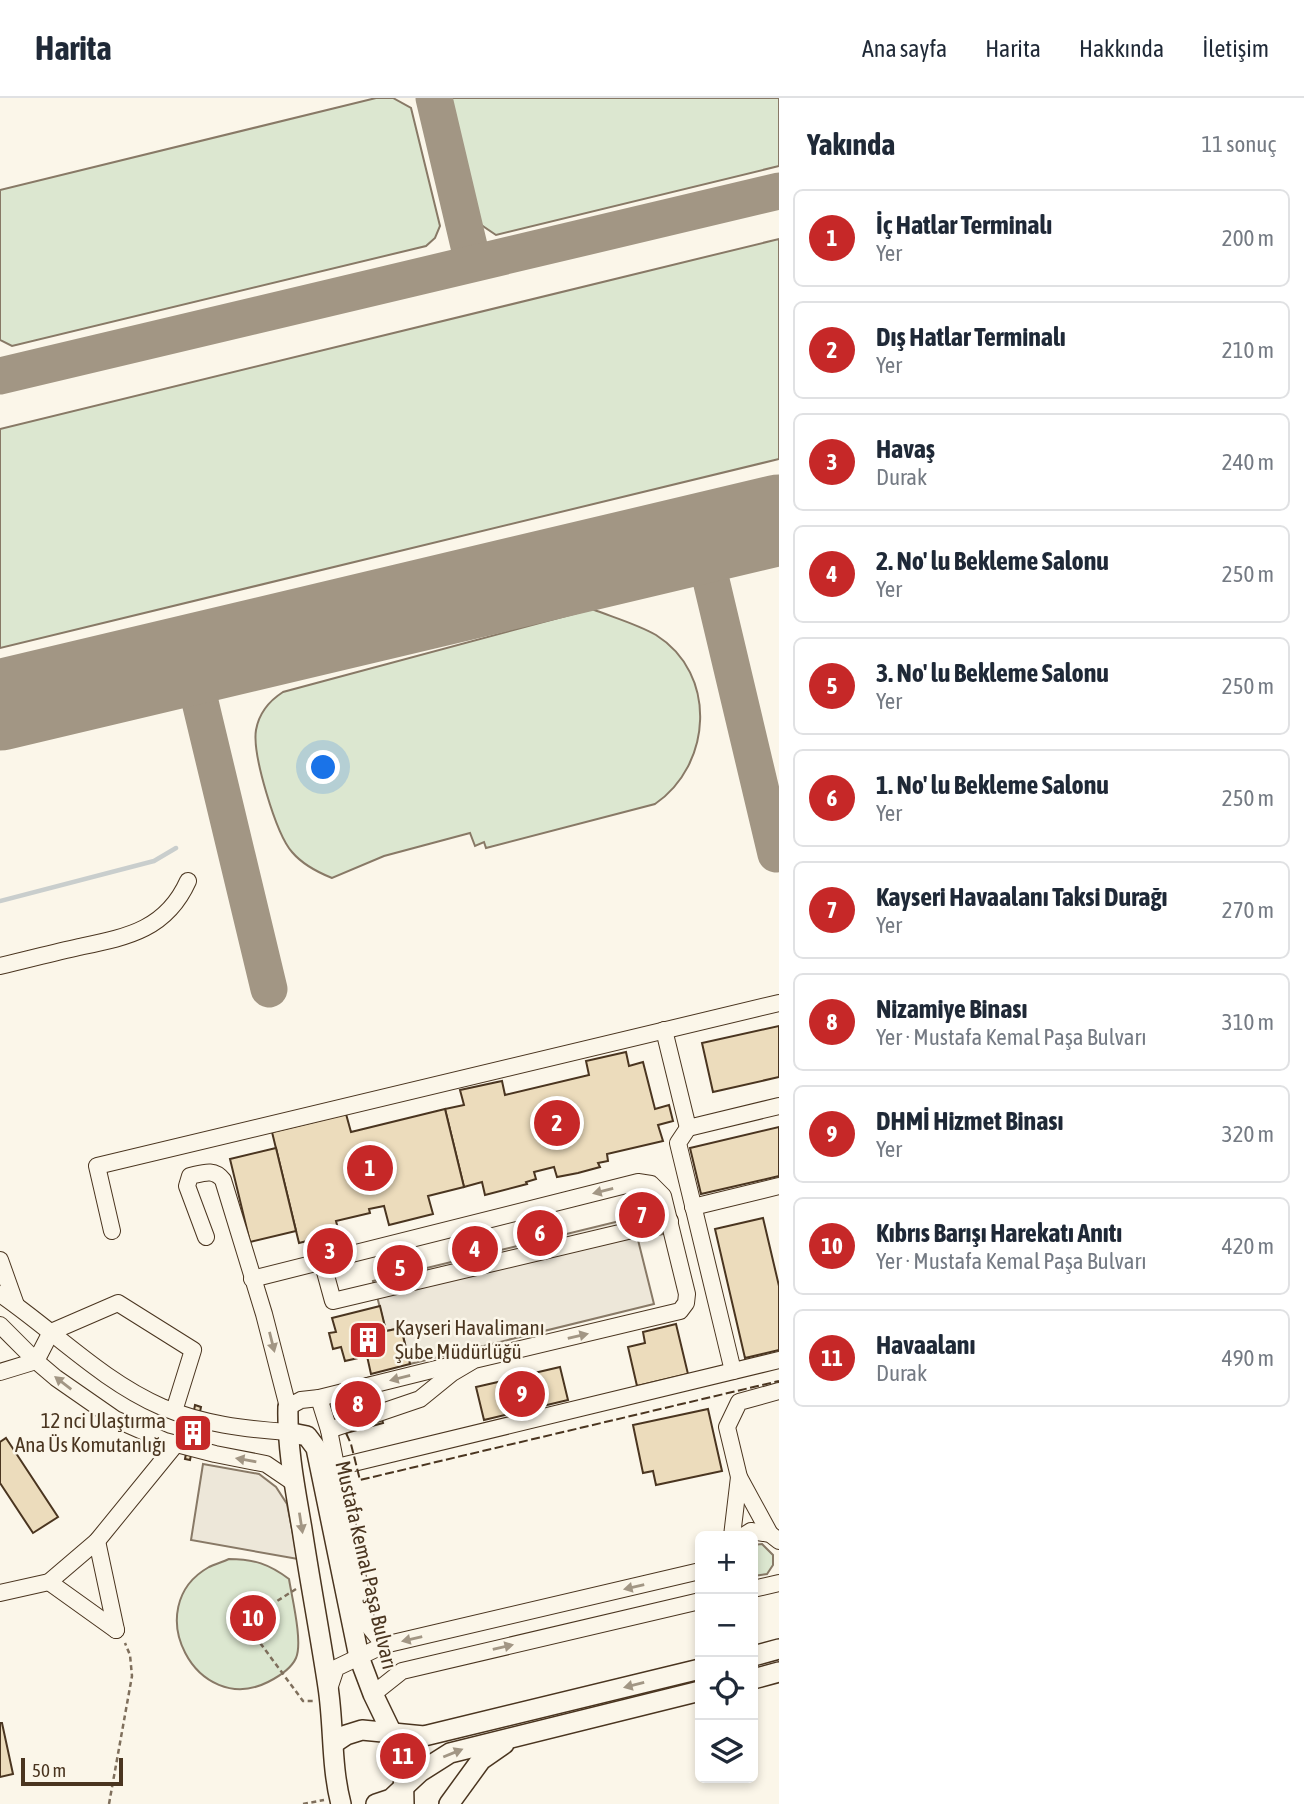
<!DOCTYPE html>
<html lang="tr">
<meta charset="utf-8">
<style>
:root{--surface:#fff;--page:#f2f2f3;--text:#1f2937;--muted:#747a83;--line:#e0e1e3;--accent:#c62828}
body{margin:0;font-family:"Asap Condensed",sans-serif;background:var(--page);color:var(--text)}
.controls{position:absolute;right:21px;bottom:21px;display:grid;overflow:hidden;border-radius:10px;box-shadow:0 4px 10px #0003}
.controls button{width:63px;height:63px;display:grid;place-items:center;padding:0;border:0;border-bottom:2px solid var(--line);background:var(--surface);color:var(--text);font:35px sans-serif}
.scale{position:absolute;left:21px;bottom:18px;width:102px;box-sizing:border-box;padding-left:7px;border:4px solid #4a3520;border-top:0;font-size:19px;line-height:24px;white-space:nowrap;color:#4a3520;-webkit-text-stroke:5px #fbf6e9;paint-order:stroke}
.you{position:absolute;left:324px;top:670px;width:24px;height:24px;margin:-18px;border:5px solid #fff;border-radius:50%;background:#1a73e8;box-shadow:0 0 0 10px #1a73e833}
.badge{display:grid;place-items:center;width:46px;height:46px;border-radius:50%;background:var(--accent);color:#fff;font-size:23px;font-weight:700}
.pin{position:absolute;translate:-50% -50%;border:4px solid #fff;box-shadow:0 2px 7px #0006}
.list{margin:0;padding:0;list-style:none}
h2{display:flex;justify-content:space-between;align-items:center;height:91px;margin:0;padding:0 28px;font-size:30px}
h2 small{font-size:23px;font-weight:400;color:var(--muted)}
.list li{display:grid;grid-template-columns:46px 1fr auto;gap:21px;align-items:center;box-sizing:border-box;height:98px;margin:0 14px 14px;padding:0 14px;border:2px solid var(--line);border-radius:10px}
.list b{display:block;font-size:26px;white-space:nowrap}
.list p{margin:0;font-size:23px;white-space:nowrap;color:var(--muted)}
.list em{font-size:23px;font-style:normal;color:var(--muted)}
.icon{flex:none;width:38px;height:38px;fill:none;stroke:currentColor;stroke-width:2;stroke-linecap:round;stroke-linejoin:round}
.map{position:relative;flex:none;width:779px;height:1706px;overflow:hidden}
header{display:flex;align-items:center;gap:42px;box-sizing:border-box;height:98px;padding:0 35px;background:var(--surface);border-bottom:2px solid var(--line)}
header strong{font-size:33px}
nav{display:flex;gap:38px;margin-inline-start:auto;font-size:24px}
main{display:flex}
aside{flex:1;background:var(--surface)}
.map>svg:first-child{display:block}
.green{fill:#dce7d0;stroke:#887966;stroke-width:2}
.parking{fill:#ede7d9;stroke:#887966;stroke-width:2}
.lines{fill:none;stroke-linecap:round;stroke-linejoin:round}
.stream{stroke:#c9cecd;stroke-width:4.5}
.taxiway{stroke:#a29684;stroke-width:37}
.runway{stroke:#a29684;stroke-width:91}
.building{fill:#ecdcbc;stroke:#4a3520;stroke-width:2}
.minor-casing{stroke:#4a3520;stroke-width:18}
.major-casing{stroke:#4a3520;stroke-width:22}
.path{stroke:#7f6f5c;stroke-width:2.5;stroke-dasharray:5 3.5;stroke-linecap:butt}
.minor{stroke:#fbf6e9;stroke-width:16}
.major{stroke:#fbf6e9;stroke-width:19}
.fence{stroke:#4a3520;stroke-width:2;stroke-dasharray:9 3.5;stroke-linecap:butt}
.oneway{fill:#a29684}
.labels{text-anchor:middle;stroke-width:5;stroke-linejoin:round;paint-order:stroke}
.poi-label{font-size:21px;fill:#4a3520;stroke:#fbf6e9;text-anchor:start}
.street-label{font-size:21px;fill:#4a3520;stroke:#fbf6e9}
</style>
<header>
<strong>Harita</strong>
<nav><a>Ana sayfa</a><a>Harita</a><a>Hakkında</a><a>İletişim</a></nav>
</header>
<main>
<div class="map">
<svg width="779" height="1706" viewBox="0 0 779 1706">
<rect width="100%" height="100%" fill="#fbf6e9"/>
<g class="green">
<path d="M376,0h17l18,10 29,118 -5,12 -9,8 -414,100 -12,-6v-150z"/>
<path d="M436,0h343v68l-283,69 -19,-13z"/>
<path d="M779,141v220l-779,189v-219z"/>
<path d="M592,511c20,8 45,15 64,26 62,39 56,130 -1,169l-169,44 -2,-6 -9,4 -5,-13 -86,23 -52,22c-15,-6 -29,-13 -40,-26 -16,-18 -40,-98 -36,-122 3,-17 13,-29 27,-38z"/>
<path d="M762,1446l11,11v10l-6,9 -14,2v-31z"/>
<path d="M229,1461c25,0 40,5 60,20 3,19 14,63 7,79 -5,11 -18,19 -28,24 -71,36 -130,-75 -59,-115 6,-3 14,-5 20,-8z"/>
</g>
<g class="parking">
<path d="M663,1119l4,16 -29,7 16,64 -244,60 -9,-36 -15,3 -13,-50 259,-63 1,6z"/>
<path d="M203,1366l56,10 17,13 11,17 11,55 -107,-19z"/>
</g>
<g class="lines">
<path class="stream" d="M0,803l154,-40 22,-13"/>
<g class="taxiway">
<path d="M434,0l39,165"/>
<path d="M0,278l779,-185"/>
<path d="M701,440l75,316"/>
<path d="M190,562l79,329"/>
</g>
<path class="runway" d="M0,607l779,-185"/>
</g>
<g class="building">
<path d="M779,928v51l-66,15 -11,-49z"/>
<path d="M626,954l3,14 14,-4 12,47 14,-4 4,16 -15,4 5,16 -56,13 1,7 -10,2 2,4 -22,6 -21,4 -3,-10 -20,5 2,7 -10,3 1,2 -42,11 -3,-13 -18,5 -19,-78 19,-4 -4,-15 42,-9 3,14 84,-20 -3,-14z"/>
<path d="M445,1011l19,78 -36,9 5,18 -44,11 -5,-19 -15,3 1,4 -34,8 3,12 -40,10 -27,-111 74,-18 5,18z"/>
<path d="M779,1029v49l-78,18 -11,-46z"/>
<path d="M276,1050l20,83 -46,11 -20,-83z"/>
<path d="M648,1112l2,7 -14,3 -2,-7z"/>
<path d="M763,1120l16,68v64l-34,8 -30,-129z"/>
<path d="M551,1128l2,8 -24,6 -2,-8z"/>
<path d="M485,1144l2,8 -22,6 -2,-8z"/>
<path d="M410,1163l2,8 -23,5 -2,-7z"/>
<path d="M380,1208l6,25 15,-3 9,36 -39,10 -4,-18 -22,5 -4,-14 -8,2 -4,-16 7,-1 -4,-14z"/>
<path d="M676,1226l12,50 -51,12 -9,-39 17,-4 -2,-11z"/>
<path d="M560,1269l8,33 -84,20 -8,-33 22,-5 1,4 20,-4 -2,-5z"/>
<path d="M371,1279l12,46 -37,10 -13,-46z"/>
<path d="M195,1307l6,2 -11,53 -5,-1z"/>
<path d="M708,1311l14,62 -66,14 -3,-14 -10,2 -10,-48z"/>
<path d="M6,1340l52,79 -25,16 -33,-50v-41z"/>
<path d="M0,1625h2l11,51 -13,3z"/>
</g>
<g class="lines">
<g class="minor-casing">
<g id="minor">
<path d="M0,868c26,-6 52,-13 79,-19 48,-10 87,-17 109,-66"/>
<path d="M664,932l24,98 91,-22"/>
<path d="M688,1030l-10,15 55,228"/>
<path d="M693,1109l86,-21"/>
<path d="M112,1133l-15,-65 682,-163"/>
<path d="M206,1139l-19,-51 3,-10c13,-3 24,-8 33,4l41,134 24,93 13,-7 18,-2 141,-35"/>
<path d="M0,1162l16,45"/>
<path d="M322,1163l11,40 337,-80"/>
<path d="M252,1181l386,-97 13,2 12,12 24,98 -1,9 -6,8 -206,49 -22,13 -32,26 -91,31"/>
<path d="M0,1196c54,37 102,87 162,113 41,17 82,22 125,25"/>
<path d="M0,1227l36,36 20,17 59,41 50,22 50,13 51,10 28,19"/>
<path d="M0,1274l36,-11 15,-29 67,-29 75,47 -19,61"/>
<path d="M319,1300l10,32 38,194 17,21"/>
<path d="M337,1369l442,-107"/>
<path d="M770,1436l-31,-57 -12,-50 12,-25 40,-11"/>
<path d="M732,1438l7,-59"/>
<path d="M743,1438l8,-5 19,3 9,7"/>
<path d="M97,1443l19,89"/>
<path d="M49,1484l67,48"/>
<path d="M753,1491l26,-6"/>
<path d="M0,1495l49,-11 48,-41 79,-97"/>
<path d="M329,1591l7,-21 48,-23 316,-74"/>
<path d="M373,1596l29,-23 298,-70"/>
</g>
</g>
<g class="major-casing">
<g id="major">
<path d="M288,1309c-1,41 7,81 14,122 8,53 18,105 26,158 6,39 3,79 13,117"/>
<path d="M287,1334l20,4 9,12 43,209 14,37 30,62 1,48"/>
<path d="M753,1558l26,-7"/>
<path d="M753,1581l26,-7"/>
<path d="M334,1645l12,-8 16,-5 62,6 276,-67"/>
<path d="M376,1706l15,-5 29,-27 30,-19 250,-62"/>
<path d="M449,1706l32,-44 23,-16"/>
</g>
</g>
<g class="path">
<path d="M296,1491l-33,21v14l-8,12 48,65h10"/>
<path d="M109,1706l23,-128 -2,-21 -5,-12"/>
<path d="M303,1706l21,-4"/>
</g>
<use href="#minor" class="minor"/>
<use href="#major" class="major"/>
<path class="fence" d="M346,1335l5,11 9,36 419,-99"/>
</g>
<defs><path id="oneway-solid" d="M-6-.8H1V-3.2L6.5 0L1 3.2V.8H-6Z" transform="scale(1.75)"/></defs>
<g class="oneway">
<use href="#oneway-solid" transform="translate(603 1093) rotate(166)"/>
<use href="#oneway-solid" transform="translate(578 1238) rotate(-13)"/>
<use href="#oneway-solid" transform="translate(272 1244) rotate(76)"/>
<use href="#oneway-solid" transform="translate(400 1280) rotate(166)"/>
<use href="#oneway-solid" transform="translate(63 1285) rotate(-142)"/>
<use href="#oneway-solid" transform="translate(246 1362) rotate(-170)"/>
<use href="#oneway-solid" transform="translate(301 1425) rotate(81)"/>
<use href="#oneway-solid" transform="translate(634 1489) rotate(167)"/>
<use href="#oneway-solid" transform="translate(412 1541) rotate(167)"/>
<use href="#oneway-solid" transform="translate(503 1549) rotate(-13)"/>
<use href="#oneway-solid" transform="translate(634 1587) rotate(166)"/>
<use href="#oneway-solid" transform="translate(453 1655) rotate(-22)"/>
</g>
<defs>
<g id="building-square" transform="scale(2.0125)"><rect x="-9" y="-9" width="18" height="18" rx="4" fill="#c62828" stroke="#fbf6e9"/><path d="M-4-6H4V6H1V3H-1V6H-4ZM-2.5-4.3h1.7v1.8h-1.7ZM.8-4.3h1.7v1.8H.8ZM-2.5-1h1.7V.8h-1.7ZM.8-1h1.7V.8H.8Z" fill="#fff"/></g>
</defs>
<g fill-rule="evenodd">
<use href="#building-square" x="368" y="1242"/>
<use href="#building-square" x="193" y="1335"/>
</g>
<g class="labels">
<g class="poi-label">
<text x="395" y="1237">Kayseri Havalimanı<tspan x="395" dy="24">Şube Müdürlüğü</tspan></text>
<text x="166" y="1330" text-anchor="end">12 nci Ulaştırma<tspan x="166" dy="24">Ana Üs Komutanlığı</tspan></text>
</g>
<g class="street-label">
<text transform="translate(366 1467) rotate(77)" y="7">Mustafa Kemal Paşa Bulvarı</text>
</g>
</g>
</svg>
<div class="controls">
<button>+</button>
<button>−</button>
<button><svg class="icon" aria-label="locate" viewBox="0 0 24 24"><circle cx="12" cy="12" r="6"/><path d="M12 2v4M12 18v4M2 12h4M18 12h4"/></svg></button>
<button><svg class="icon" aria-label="layers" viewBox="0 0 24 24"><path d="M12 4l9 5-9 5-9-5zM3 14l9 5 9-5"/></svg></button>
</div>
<div class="scale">50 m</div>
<div class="you"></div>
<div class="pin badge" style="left:370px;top:1070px">1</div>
<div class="pin badge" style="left:557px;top:1025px">2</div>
<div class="pin badge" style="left:330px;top:1153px">3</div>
<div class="pin badge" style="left:475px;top:1151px">4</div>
<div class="pin badge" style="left:400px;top:1170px">5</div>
<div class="pin badge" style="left:540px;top:1135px">6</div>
<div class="pin badge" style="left:642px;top:1117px">7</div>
<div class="pin badge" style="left:358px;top:1306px">8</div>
<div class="pin badge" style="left:522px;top:1296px">9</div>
<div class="pin badge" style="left:253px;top:1520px">10</div>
<div class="pin badge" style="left:403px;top:1658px">11</div>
</div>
<aside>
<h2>Yakında<small>11 sonuç</small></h2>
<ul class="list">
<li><span class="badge">1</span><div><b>İç Hatlar Terminalı</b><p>Yer</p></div><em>200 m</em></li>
<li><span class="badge">2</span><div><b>Dış Hatlar Terminalı</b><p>Yer</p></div><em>210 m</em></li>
<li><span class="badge">3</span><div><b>Havaş</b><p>Durak</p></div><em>240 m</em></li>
<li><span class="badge">4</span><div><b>2. No' lu Bekleme Salonu</b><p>Yer</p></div><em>250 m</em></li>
<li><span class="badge">5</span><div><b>3. No' lu Bekleme Salonu</b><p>Yer</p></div><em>250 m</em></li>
<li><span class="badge">6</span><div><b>1. No' lu Bekleme Salonu</b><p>Yer</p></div><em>250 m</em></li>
<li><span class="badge">7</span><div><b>Kayseri Havaalanı Taksi Durağı</b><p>Yer</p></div><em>270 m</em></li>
<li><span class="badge">8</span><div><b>Nizamiye Binası</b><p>Yer · Mustafa Kemal Paşa Bulvarı</p></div><em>310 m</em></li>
<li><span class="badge">9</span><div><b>DHMİ Hizmet Binası</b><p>Yer</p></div><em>320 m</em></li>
<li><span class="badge">10</span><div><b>Kıbrıs Barışı Harekatı Anıtı</b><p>Yer · Mustafa Kemal Paşa Bulvarı</p></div><em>420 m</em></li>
<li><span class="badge">11</span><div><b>Havaalanı</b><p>Durak</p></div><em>490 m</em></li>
</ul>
</aside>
</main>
